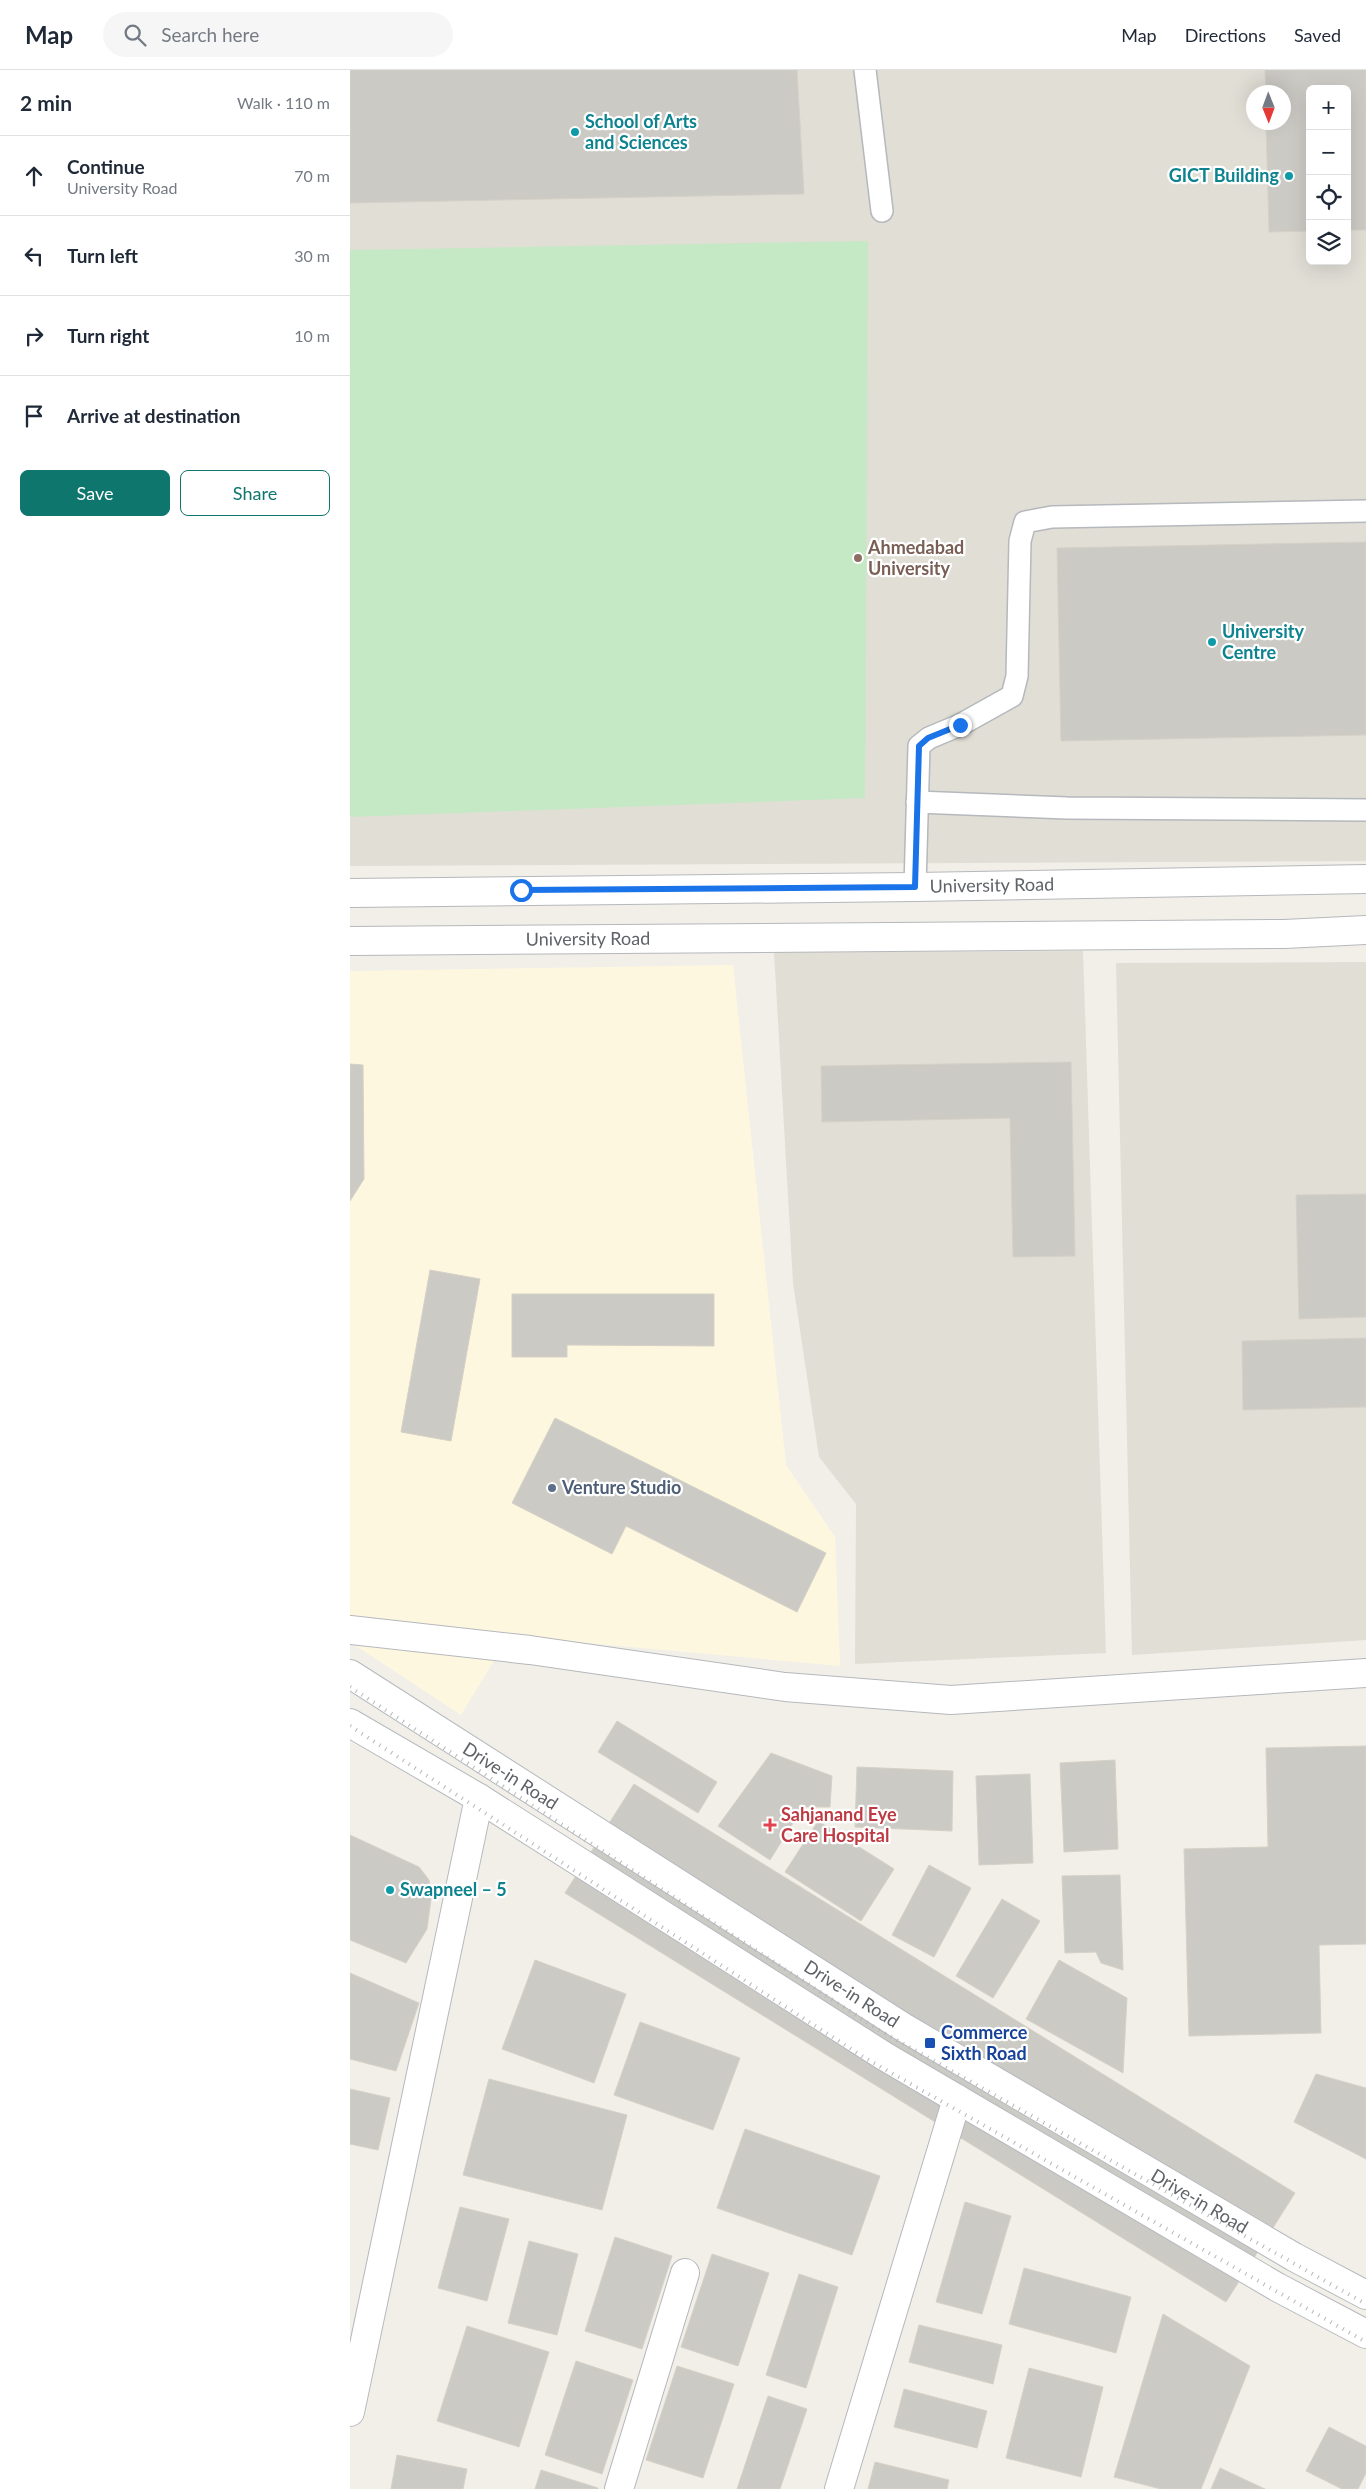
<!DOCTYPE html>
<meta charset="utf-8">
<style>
:root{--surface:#fff;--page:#f6f6f7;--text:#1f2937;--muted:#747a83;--line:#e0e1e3;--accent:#0f766e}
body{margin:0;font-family:Lato,sans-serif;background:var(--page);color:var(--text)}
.controls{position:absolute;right:15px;top:15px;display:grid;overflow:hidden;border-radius:8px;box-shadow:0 5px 20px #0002}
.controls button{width:45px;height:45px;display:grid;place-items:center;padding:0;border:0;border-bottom:1px solid var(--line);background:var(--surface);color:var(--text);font:25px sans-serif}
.compass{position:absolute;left:896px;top:15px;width:45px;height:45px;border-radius:50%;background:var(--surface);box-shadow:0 5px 20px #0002;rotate:179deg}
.stop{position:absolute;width:15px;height:15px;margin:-11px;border:4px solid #1a73e8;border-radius:50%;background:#fff}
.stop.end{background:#1a73e8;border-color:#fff;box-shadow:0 1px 5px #0008}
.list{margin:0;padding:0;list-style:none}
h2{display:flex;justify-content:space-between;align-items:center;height:65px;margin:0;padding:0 20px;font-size:21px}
h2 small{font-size:16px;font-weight:400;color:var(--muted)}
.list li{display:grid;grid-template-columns:32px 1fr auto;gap:15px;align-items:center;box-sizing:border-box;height:80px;padding:0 20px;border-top:1px solid var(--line)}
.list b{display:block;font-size:19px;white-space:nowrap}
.list p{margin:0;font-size:16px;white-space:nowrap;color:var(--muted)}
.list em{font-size:16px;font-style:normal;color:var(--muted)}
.actions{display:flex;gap:10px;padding:15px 20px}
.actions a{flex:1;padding:11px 0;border:1px solid var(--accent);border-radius:8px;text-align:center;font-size:18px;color:var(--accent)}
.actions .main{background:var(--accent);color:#fff}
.icon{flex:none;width:28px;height:28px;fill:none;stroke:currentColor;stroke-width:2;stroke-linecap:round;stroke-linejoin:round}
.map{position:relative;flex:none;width:1016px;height:2419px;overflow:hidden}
header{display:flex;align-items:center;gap:30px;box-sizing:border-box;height:70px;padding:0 25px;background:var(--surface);border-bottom:1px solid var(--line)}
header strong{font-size:24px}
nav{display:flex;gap:28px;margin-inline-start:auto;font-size:18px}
.search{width:350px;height:45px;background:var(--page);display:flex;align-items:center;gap:12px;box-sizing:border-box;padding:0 18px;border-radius:28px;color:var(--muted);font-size:19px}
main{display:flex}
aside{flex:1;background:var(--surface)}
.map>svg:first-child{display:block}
.commercial{fill:#fef7e0}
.education{fill:#e1ded6;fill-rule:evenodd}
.green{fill:#c5e8c5}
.building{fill:#cccac5;stroke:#d6d1c6}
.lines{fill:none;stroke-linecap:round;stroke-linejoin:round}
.service-casing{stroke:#b5b8bc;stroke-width:24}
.minor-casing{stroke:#b5b8bc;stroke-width:30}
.tertiary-casing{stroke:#b5b8bc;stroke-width:30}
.secondary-casing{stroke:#b6babf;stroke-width:30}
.service{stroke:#fff;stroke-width:21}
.minor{stroke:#fff;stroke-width:28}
.tertiary{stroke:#fff;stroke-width:28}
.secondary{stroke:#fff;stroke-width:28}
.rail{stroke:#b6b7b8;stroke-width:4;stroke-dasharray:1 6;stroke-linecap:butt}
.route{stroke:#1a73e8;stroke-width:6}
.culture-dot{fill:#0f9aa8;stroke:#fff;stroke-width:2}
.education-dot{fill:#8d6e63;stroke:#fff;stroke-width:2}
.service-dot{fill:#5c6f8a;stroke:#fff;stroke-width:2}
.health-dot{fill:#e0444e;stroke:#fff;stroke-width:2}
.transit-dot{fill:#1a4fb4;stroke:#fff;stroke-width:2}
.labels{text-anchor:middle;stroke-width:4.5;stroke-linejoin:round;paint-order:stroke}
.culture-label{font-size:18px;font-weight:bold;fill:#0d838f;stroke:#fff;text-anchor:start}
.education-label{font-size:18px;font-weight:bold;fill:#785e54;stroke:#fff;text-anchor:start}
.street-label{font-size:18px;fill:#5f6368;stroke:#fff}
.service-label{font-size:18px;font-weight:bold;fill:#4e5e75;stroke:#fff;text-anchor:start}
.health-label{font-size:18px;font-weight:bold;fill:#be3a42;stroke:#fff;text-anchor:start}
.transit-label{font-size:18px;font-weight:bold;fill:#164399;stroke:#fff;text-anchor:start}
</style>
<header>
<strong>Map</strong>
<div class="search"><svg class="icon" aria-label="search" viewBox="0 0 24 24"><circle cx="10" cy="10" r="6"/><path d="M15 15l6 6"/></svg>Search here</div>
<nav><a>Map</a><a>Directions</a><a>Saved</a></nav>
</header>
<main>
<aside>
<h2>2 min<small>Walk · 110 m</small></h2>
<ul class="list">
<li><svg class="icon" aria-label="ahead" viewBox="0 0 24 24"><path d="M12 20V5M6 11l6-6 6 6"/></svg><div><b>Continue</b><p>University Road</p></div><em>70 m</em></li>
<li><svg class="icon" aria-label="left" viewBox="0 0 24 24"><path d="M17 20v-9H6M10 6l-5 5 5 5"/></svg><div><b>Turn left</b></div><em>30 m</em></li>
<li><svg class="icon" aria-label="right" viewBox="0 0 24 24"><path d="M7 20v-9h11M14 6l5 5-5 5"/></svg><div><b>Turn right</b></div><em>10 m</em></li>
<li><svg class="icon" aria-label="arrive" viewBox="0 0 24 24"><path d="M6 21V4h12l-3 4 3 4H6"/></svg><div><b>Arrive at destination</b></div></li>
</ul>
<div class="actions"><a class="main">Save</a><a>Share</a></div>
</aside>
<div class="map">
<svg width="1016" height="2419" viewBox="0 0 1016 2419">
<rect width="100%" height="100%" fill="#f1efe8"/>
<path class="commercial" d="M383,895l53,500 49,72 5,129 -331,-30 -48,79 -111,-73v-671z"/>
<g class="education">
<path d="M0,0h1016v791l-1016,5zM960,19h37v172h-37zM904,22h30v30h-30z"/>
<path d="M733,881l23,702 -251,11 1,-160 -37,-47 -26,-174 -19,-331z"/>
<path d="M1016,892v678l-234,15 -16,-692z"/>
</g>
<path class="green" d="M518,171l-3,557 -515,19v-567z"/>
<g class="building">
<path d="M0,0h447l7,124 -454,9z"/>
<path d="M915,0h101v160h-19v-141h-37v142l-41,1 -3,-110h18v-30h-18z"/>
<path d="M1016,472v193l-305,6 -4,-193z"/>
<path d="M721,992l4,194 -62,1 -3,-139 -188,4 -1,-56z"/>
<path d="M0,994l13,1 1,114 -14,22z"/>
<path d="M1016,1124v123l-67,2 -3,-124z"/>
<path d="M80,1200l50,9 -29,162 -50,-9z"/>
<path d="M162,1224h202v52l-147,-1v12h-55z"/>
<path d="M1016,1268v69l-123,3 -1,-69z"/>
<path d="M205,1348l271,135 -29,59 -171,-86 -14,28 -100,-51z"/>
<path d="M267,1651l100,61 -19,31 -100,-61z"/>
<path d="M1016,1676v198l-47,1 2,88 -132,3 -5,-187 84,-2 -2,-99z"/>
<path d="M421,1683l61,23 -2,31h-27l-33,53 -52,-34z"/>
<path d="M765,1690l3,89 -54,3 -4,-89z"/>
<path d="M507,1697l96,4 -1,60 -97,-4z"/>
<path d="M680,1704l3,89 -54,2 -3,-89z"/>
<path d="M284,1714l661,409 -69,109 -661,-409z"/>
<path d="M468,1751l76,48 -33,52 -76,-49z"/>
<path d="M0,1765l69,32 10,13 2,19 -4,30 -21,34 -56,-23z"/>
<path d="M579,1795l42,23 -37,69 -42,-22z"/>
<path d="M770,1805l3,95 -22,-7 -5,-11 -31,1 -3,-77z"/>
<path d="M652,1829l38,22 -47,77 -37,-22z"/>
<path d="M185,1890l91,34 -32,89 -92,-34z"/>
<path d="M709,1890l68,38 -4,75 -97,-54z"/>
<path d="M0,1903l69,30 -23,68 -46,-12z"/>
<path d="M290,1952l100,36 -27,72 -99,-35z"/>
<path d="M966,2004l50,14v71l-72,-37z"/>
<path d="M139,2009l138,36 -25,95 -139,-35z"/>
<path d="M0,2019l40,9 -12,52 -28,-6z"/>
<path d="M395,2059l135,47 -28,79 -135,-47z"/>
<path d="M615,2132l46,14 -29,98 -46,-12z"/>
<path d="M110,2137l49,12 -22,82 -49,-13z"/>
<path d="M265,2167l57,19 -30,93 -57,-18z"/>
<path d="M179,2171l49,13 -21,81 -49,-12z"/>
<path d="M362,2184l57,19 -31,93 -57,-19z"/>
<path d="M674,2198l107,29 -15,56 -107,-29z"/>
<path d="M449,2204l39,13 -32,101 -40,-13z"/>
<path d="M813,2244l87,52 -49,123h-40l-47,-12z"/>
<path d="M569,2255l83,20 -9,39 -84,-22z"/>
<path d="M117,2256l82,26 -30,95 -82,-26z"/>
<path d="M226,2291l57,19 -31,94 -57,-19z"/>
<path d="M327,2296l57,18 -31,94 -57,-18z"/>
<path d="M679,2298l74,19 -22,90 -75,-19z"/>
<path d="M554,2319l83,22 -10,37 -83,-21z"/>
<path d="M418,2326l39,13 -27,80h-43z"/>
<path d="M979,2357l37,19v27l-8,16h-16l-36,-18z"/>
<path d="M47,2385l70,14 -4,20h-72z"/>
<path d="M525,2392l74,18 -2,9h-79z"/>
<path d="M870,2398l45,21h-54z"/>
<path d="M191,2400l57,18v1h-63z"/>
</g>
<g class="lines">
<g class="service-casing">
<g id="service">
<path d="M515,0l17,141"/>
<path d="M567,732l150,6 299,2"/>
<path d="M565,817l4,-141 10,-8 31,-13 52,-29 5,-20 3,-135 5,-19 27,-5 314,-6"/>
</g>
</g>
<g class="minor-casing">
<g id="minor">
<path d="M0,1560l180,20 255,37 166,13 415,-27"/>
<path d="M0,2342l129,-614"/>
<path d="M269,2419l66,-216"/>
<path d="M489,2419l118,-390"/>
</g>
</g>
<g class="tertiary-casing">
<g id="tertiary">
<path id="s1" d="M0,823l565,-6 451,-8"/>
<path id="s2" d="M0,871l934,-7 82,-4"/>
</g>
</g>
<g class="secondary-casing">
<g id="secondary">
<path id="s3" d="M0,1604l553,353 391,230 72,38"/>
<path d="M0,1653l129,75 405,258 393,231 89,47"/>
</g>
</g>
<use href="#service" class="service"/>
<use href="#minor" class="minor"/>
<use href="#tertiary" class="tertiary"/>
<use href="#secondary" class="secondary"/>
<g class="rail">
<path d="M0,1617l529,343 487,274"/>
<path d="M0,1656l515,332 501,284"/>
</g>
</g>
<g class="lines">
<path class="route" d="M171,820l394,-3 4,-141 9,-8 32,-13"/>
</g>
<g class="culture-dot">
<circle cx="225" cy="62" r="5"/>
<circle cx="939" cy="106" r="5"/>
<circle cx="862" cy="572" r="5"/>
<circle cx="40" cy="1820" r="5"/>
</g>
<circle class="education-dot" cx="508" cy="488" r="5"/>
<circle class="service-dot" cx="202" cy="1418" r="5"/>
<path class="health-dot" d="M417.5 1747.5h5v5h5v5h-5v5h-5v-5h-5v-5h5z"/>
<rect class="transit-dot" x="574" y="1967" width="12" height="12" rx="2.5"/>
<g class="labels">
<g class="culture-label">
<text x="235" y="58">School of Arts<tspan x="235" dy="21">and Sciences</tspan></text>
<text x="929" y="112" text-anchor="end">GICT Building</text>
<text x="872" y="568">University<tspan x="872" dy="21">Centre</tspan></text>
<text x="50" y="1826">Swapneel – 5</text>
</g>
<g class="education-label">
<text x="518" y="484">Ahmedabad<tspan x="518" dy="21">University</tspan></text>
</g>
<g class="street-label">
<text dy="6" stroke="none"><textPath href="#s1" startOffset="642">University Road</textPath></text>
<text dy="6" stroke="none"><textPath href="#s2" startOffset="238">University Road</textPath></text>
<text dy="6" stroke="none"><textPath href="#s3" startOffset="190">Drive-in Road</textPath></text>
<text dy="6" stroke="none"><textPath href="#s3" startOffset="595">Drive-in Road</textPath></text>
<text dy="6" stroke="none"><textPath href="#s3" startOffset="1000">Drive-in Road</textPath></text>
</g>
<g class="service-label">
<text x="212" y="1424">Venture Studio</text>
</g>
<g class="health-label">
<text x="431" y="1751">Sahjanand Eye<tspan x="431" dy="21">Care Hospital</tspan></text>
</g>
<g class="transit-label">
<text x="591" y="1969">Commerce<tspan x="591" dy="21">Sixth Road</tspan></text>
</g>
</g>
</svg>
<div class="controls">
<button>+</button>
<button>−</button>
<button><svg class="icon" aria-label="locate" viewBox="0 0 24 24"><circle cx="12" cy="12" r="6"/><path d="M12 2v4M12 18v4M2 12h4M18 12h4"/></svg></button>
<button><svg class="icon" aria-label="layers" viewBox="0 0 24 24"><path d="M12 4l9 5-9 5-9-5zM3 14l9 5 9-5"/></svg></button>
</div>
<svg class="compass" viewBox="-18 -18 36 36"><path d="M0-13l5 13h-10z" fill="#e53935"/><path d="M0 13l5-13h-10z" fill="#747a83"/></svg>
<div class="stop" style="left:171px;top:820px"></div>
<div class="stop end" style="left:610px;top:655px"></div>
</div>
</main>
